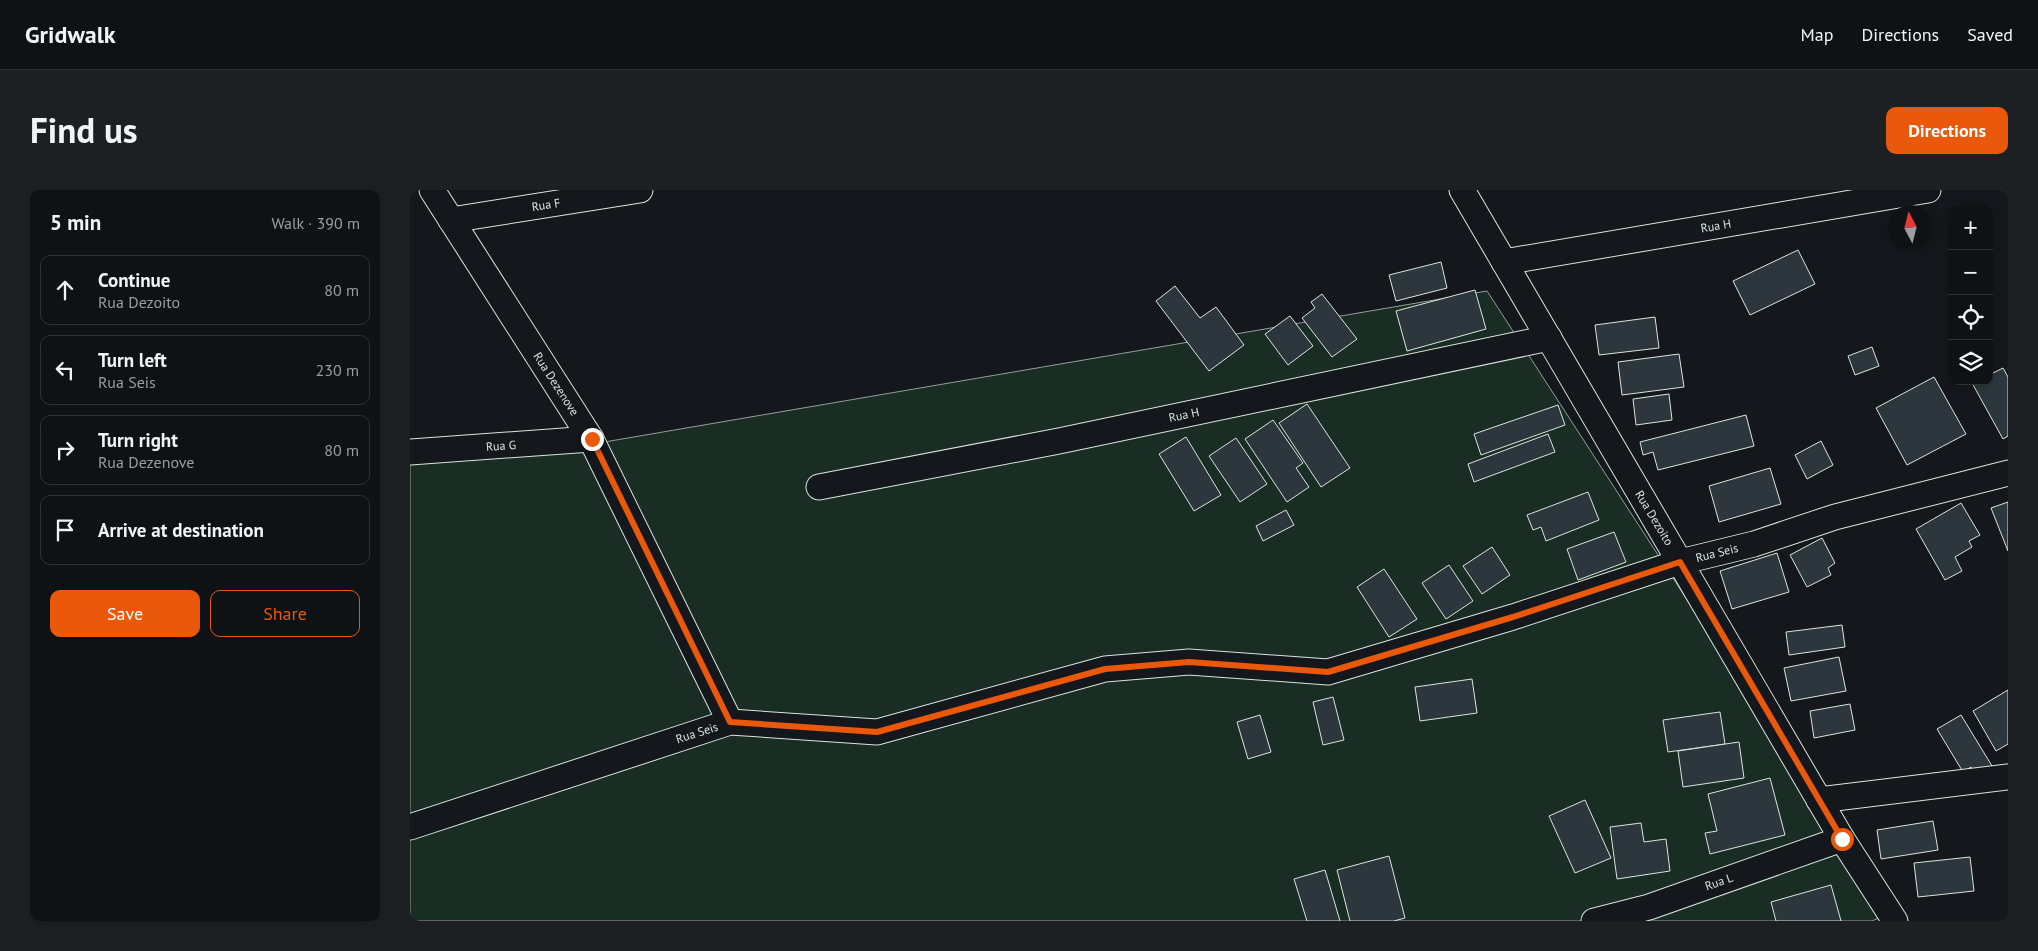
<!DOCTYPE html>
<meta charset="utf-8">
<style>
:root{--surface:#0f1215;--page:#1d2022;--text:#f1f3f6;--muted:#9b9ea0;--line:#2f3234;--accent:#ea580c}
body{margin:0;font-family:"PT Sans",sans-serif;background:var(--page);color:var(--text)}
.controls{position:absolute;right:15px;top:15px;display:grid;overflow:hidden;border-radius:10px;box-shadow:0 2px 8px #0003}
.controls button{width:45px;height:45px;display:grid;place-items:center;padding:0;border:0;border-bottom:1px solid var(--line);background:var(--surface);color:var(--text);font:25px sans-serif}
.compass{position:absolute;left:1478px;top:15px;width:45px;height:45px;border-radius:50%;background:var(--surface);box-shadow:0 2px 8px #0003;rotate:353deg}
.stop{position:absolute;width:15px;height:15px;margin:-11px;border:4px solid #ea580c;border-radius:50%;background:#fff}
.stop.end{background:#ea580c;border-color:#fff;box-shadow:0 1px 5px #0008}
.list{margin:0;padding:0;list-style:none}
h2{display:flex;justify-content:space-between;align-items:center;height:65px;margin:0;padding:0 20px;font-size:21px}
h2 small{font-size:16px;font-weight:400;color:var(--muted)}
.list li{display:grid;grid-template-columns:32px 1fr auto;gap:15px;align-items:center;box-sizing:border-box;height:70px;margin:0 10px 10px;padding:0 10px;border:1px solid var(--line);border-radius:10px}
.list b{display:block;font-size:19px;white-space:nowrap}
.list p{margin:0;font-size:16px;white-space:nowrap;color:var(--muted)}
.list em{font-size:16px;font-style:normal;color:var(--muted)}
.actions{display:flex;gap:10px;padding:15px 20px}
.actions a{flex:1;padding:11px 0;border:1px solid var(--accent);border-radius:10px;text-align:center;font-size:18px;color:var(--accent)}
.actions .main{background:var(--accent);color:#fff}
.icon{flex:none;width:28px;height:28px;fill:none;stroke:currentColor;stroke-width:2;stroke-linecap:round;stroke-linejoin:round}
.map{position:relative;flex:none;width:1598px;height:731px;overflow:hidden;border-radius:10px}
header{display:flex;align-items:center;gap:30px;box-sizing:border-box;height:70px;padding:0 25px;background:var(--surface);border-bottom:1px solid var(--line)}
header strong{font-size:24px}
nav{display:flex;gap:28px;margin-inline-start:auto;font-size:18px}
.intro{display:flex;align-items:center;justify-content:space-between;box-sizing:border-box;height:120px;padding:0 30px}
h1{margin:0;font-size:35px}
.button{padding:12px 22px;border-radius:10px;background:var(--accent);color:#fff;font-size:18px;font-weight:700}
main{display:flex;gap:30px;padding:0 30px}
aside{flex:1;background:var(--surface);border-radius:10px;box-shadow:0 2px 8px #0003}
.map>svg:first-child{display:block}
.green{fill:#1a2d24;stroke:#939e99}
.building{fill:#2c363c;stroke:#d8e6dc}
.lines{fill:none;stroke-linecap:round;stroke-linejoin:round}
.street-casing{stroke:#d8e6dc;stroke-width:27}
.street{stroke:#14181c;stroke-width:25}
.route{stroke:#ea580c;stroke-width:6}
.labels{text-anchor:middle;stroke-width:4;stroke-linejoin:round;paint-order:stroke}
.street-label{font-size:12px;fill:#d8e6dc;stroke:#14181c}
</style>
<header>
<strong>Gridwalk</strong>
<nav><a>Map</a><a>Directions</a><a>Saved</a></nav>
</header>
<div class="intro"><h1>Find us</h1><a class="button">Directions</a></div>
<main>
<aside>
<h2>5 min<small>Walk · 390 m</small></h2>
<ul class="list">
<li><svg class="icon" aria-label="ahead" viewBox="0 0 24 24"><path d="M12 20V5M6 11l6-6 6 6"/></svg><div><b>Continue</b><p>Rua Dezoito</p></div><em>80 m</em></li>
<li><svg class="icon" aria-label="left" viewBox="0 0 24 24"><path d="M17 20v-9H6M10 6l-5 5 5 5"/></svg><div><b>Turn left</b><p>Rua Seis</p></div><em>230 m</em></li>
<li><svg class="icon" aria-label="right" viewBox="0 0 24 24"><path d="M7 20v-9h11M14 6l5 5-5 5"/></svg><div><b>Turn right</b><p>Rua Dezenove</p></div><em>80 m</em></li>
<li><svg class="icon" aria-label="arrive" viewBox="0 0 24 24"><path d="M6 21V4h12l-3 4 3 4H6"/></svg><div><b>Arrive at destination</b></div></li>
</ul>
<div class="actions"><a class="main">Save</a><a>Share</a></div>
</aside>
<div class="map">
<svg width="1598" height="731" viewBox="0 0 1598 731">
<rect width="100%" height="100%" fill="#14181c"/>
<path class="green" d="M1077,101l403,622 -18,8h-1462v-466l171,-9z"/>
<g class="building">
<path d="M1388,60l17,34 -65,31 -17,-34z"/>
<path d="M1031,72l6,26 -51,13 -7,-26z"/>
<path d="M765,96l25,32 16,-11 28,38 -35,26 -53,-70z"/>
<path d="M1065,100l11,39 -79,22 -11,-40z"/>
<path d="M912,104l35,45 -25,18 -30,-39 13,-10 -4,-6z"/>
<path d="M880,126l23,30 -25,19 -23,-31z"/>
<path d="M1245,127l4,31 -60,7 -4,-30z"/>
<path d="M1462,157l7,19 -24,9 -7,-19z"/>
<path d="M1269,164l5,33 -62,8 -4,-33z"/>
<path d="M1593,178l5,9v59l-5,3 -31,-56 5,-2h12v-6z"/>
<path d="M1524,187l32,57 -59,31 -31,-57z"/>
<path d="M1259,204l3,26 -36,5 -3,-26z"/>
<path d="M897,214l43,64 -29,19 -42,-64z"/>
<path d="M1148,215l7,20 -84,30 -7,-21z"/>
<path d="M1336,225l8,31 -96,24 -5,-18 -10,3 -3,-13z"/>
<path d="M863,230l30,43 -7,5 13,19 -22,15 -42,-63z"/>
<path d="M1138,244l7,18 -81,30 -6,-18z"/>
<path d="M776,247l35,58 -27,16 -35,-57z"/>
<path d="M826,248l31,46 -27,18 -31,-46z"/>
<path d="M1411,251l12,24 -26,14 -12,-24z"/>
<path d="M1360,278l11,36 -62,18 -10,-36z"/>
<path d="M1178,302l11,28 -53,21 -5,-14 -8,3 -6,-15z"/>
<path d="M1598,312v49l-17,-43z"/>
<path d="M1551,313l19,32 -11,6 3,6 -17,10 7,14 -17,9 -29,-51z"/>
<path d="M876,320l8,15 -31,16 -7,-15z"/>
<path d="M1204,342l12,30 -48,18 -11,-31z"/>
<path d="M1412,348l13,25 -7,5 3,7 -24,12 -17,-32z"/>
<path d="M1082,357l18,28 -28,19 -19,-28z"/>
<path d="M1367,363l12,39 -57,17 -12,-38z"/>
<path d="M1039,375l24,36 -27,18 -24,-36z"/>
<path d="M974,379l33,50 -28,18 -32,-50z"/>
<path d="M1432,435l3,22 -56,8 -3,-23z"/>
<path d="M1429,467l7,34 -55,10 -7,-33z"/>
<path d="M1062,489l5,34 -57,8 -5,-34z"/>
<path d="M1598,500v54l-12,7 -23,-40z"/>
<path d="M923,507l11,43 -21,5 -10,-43z"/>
<path d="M1440,514l5,26 -41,8 -4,-27z"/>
<path d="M1310,522l5,32 -57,8 -5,-32z"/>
<path d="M850,525l11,37 -23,7 -11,-37z"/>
<path d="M1551,525l31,51 -16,9 -5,-8 -8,5 -26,-43z"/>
<path d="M1329,552l5,36 -61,9 -5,-36z"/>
<path d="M1360,588l15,57 -75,19 -5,-21 12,-2 -9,-37z"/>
<path d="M1175,610l26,58 -36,15 -26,-57z"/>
<path d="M1523,631l5,29 -57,9 -4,-29z"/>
<path d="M1231,633l3,19 22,-3 4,32 -53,8 -7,-52z"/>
<path d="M979,666l16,62 -11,3h-44l-13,-51z"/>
<path d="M1560,667l4,34 -56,6 -4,-34z"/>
<path d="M915,680l15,51h-33l-13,-42z"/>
<path d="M1421,695l10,36h-65l-5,-19z"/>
</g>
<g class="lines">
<g class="street-casing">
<g id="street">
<path d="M22,0l159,249 139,283"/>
<path d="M1052,0l380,649 53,82"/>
<path d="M41,30l189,-30"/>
<path d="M1094,72l424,-72"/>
<path d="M0,262l181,-13"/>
<path d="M409,297l240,-46 490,-103"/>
<path d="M1409,610l189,-23"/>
<path d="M0,637l320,-105 147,10 228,-63 84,-7 139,10 185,-55 167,-55 74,-18 81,-27 173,-44"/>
<path d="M1184,731l55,-14 193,-68"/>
</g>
</g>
<use href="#street" class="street"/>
</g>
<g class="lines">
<path class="route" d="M182,249l138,283 147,10 228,-63 84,-7 139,10 185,-55 167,-55 162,277"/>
</g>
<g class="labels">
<g class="street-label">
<text transform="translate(136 15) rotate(-9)" y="4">Rua F</text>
<text transform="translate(1306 36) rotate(-10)" y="4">Rua H</text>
<text transform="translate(146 194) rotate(57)" y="4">Rua Dezenove</text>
<text transform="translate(774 225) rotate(-12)" y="4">Rua H</text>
<text transform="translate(91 256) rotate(-4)" y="4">Rua G</text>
<text transform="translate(1244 328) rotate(59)" y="4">Rua Dezoito</text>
<text transform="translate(1307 363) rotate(-14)" y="4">Rua Seis</text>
<text transform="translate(287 543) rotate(-18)" y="4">Rua Seis</text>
<text transform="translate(1309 692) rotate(-19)" y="4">Rua L</text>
</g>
</g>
</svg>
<div class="controls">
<button>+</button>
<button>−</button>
<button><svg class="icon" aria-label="locate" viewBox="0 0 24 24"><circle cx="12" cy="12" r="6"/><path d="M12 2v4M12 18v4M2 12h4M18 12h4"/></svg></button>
<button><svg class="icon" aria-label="layers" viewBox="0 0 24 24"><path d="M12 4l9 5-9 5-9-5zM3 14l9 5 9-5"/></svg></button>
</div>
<svg class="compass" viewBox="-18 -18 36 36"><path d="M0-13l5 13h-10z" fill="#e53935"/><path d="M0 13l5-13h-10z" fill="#9b9ea0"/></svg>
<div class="stop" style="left:1432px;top:649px"></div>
<div class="stop end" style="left:182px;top:249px"></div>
</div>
</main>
